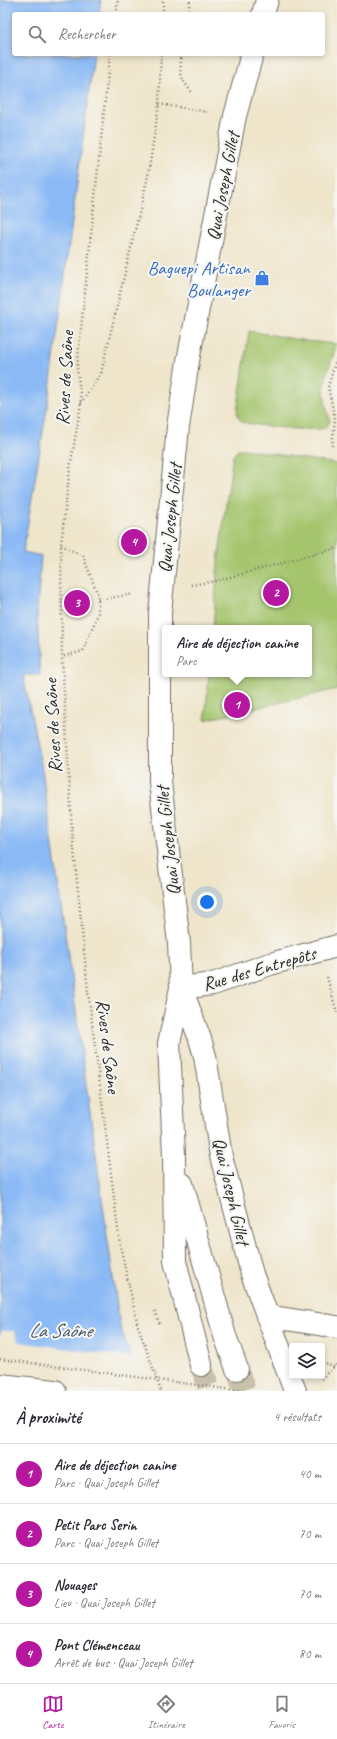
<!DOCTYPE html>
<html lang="fr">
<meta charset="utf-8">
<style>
:root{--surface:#fff;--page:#f7f7f7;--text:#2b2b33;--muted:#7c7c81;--line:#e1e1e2;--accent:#b5179e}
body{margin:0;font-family:Caveat,sans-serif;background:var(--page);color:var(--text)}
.controls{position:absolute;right:12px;bottom:12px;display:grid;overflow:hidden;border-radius:4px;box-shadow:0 2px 6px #0003}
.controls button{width:36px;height:36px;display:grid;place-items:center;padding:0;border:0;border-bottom:1px solid var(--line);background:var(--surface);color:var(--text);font:20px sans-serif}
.you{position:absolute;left:207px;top:902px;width:14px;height:14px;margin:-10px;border:3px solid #fff;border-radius:50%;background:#1a73e8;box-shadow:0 0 0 6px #1a73e833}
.badge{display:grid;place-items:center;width:26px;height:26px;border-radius:50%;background:var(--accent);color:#fff;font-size:13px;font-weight:700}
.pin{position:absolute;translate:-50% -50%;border:2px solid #fff;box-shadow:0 1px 4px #0006}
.popup{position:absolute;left:162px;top:625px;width:150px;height:52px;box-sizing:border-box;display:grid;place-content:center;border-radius:4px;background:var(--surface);filter:drop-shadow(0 1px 3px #0005);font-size:13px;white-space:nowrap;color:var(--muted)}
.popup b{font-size:15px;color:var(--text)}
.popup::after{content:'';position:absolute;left:50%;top:100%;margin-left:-8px;border:8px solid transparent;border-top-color:var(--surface)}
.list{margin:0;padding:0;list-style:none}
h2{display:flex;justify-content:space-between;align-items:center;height:52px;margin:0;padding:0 16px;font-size:17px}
h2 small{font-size:13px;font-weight:400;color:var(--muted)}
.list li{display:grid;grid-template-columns:26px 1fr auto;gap:12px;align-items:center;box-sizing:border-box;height:60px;padding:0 16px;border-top:1px solid var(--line)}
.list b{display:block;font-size:15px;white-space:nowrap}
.list p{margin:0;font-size:13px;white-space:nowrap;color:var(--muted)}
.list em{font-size:13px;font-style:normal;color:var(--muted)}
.icon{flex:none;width:22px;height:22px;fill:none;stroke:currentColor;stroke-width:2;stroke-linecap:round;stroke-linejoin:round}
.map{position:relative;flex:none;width:337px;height:1391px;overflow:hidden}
.search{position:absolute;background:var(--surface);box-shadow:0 2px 6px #0003;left:12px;right:12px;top:12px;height:44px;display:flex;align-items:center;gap:10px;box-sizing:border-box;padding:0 14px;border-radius:4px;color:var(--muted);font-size:15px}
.sheet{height:292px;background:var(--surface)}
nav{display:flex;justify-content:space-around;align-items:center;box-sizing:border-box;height:56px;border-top:1px solid var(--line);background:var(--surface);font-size:11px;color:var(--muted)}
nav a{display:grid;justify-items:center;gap:2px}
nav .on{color:var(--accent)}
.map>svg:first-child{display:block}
.green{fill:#a5c56d;stroke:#68784c}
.water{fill:#8ab9f5;stroke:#5a7290}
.pier{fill:#efe5cb}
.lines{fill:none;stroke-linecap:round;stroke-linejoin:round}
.major-tunnel{stroke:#c8c0ab;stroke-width:22;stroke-dasharray:22 11;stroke-linecap:butt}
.minor-casing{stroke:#706c63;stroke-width:24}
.major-casing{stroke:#706c63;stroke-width:24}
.path{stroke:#706c63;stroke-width:2.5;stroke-dasharray:1 3;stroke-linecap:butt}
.minor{stroke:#fff;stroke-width:22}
.major{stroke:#fff;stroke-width:22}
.path-bridge{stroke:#706c63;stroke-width:2.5;stroke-dasharray:1 3;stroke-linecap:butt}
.labels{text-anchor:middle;stroke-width:4;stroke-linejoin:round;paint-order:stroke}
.street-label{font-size:19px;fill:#2b2b2b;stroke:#f6f6f2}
.shop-label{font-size:19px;fill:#366cbe;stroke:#f6f6f2;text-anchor:end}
.water-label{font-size:20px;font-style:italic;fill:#485668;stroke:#f6f6f2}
</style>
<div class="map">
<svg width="337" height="1391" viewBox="0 0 337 1391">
<rect width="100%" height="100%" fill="#f6f6f2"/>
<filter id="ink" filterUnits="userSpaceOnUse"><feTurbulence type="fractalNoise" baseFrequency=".025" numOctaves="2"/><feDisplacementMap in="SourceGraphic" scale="8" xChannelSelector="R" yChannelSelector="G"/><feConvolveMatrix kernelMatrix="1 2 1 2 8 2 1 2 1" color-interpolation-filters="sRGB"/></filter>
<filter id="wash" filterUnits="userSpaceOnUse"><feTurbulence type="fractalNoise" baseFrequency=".012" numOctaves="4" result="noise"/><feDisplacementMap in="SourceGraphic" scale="16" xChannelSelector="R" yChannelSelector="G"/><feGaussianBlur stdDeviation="0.9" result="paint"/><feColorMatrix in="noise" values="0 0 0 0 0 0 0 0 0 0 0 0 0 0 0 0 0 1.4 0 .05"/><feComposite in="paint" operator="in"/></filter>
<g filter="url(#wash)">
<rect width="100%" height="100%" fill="#efe5cb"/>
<g class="green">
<path d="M249,331l57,10 31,3 -10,29 -3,16 1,12 5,21c-2,2 -4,5 -6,6 -9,4 -71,-2 -81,-6 -4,-2 -5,-6 -6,-10z"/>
<path d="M244,449l93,15v225l-132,31 4,-46h100v-46h-96l5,-67 15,-106 5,-5z"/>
</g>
<path class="water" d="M0,0h101l-2,14h-85v40h80l-44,335 -27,163 18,4 -4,55 3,64h-17l19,94 78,558 18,47 -138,17z"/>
<path class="pier" d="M2,1331h12l5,11 115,16 12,33h-146v-55z"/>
</g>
<g filter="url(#ink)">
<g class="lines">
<g class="major-tunnel">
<path d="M201,1365l9,26"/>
<path d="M237,1369l8,22"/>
</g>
<g class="minor-casing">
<g id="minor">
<path d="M181,988l32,-4 57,-20 67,-18"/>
<path d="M267,1316l70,11"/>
</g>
</g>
<g class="major-casing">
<g id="major">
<path d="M263,14l4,-14"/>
<path d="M181,988l19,51 5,17 16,100 31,118 43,117"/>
<path d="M182,1184l43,152 12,33"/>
<path d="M201,1365l-26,-104 -1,-105 -5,-113 12,-55 -2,-45 -19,-161v-169l18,-186 10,-66 47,-245 17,-62"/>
<path d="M0,1385l55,6"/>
</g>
</g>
<g class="path">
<path d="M116,14l2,-14"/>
<path d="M163,14v-14"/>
<path d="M188,14l2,-14"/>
<path d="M110,54l-33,313 4,36 -11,65 -9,77 1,112 10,173 16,161 32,254 18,81 23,65"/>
<path d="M182,54c-3,21 -2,23 11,40"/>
<path d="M159,104l48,8"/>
<path d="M81,403l20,-30 47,-197 11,-72 2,-50"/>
<path d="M332,446l3,-27 -7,-32 9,-30"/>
<path d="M61,545l22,11 15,39v19l-15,37 -21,6"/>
<path d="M191,585l25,-4 121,-33"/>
<path d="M98,600l35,-6"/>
<path d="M327,977l10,36"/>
<path d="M155,1311l5,14"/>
<path d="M322,1362l13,5"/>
<path d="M321,1379l16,-15"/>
</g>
<use href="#minor" class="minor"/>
<use href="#major" class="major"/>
<path class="path-bridge" d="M0,1359l243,32"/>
</g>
</g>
<defs>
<g id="shop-bare" transform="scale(1.2)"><path d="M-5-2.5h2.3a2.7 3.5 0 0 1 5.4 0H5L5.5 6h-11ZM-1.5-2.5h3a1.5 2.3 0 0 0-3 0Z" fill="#3f7fe0" stroke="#f6f6f2" stroke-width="2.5" paint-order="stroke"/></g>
</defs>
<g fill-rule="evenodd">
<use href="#shop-bare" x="262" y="278"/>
</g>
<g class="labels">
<g class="street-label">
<text transform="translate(222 186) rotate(-79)" y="7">Quai Joseph Gillet</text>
<text transform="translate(64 378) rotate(-87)" y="7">Rives de Saône</text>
<text transform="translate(169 518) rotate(-84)" y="7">Quai Joseph Gillet</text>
<text transform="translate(52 726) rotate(-93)" y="7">Rives de Saône</text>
<text transform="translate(167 841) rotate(-96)" y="7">Quai Joseph Gillet</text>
<text transform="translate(259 968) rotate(-16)" y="7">Rue des Entrepôts</text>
<text transform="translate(109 1046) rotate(83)" y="7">Rives de Saône</text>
<text transform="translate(232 1191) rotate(77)" y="7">Quai Joseph Gillet</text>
</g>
<g class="shop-label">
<text x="250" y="274">Baguepi Artisan<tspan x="250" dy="22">Boulanger</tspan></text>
</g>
<g class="water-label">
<text x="60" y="1337">La Saône</text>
</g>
</g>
</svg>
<div class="controls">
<button><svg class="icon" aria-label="layers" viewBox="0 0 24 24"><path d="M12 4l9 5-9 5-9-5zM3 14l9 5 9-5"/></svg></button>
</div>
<div class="you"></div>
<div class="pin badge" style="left:237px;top:705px">1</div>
<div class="popup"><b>Aire de déjection canine</b>Parc</div>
<div class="pin badge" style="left:276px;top:593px">2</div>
<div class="pin badge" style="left:77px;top:603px">3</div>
<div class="pin badge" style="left:134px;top:542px">4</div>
<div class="search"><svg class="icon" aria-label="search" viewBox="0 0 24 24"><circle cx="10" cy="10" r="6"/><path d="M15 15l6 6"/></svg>Rechercher</div>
</div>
<section class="sheet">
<h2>À proximité<small>4 résultats</small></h2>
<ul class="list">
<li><span class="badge">1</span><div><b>Aire de déjection canine</b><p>Parc · Quai Joseph Gillet</p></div><em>40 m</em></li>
<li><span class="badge">2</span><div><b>Petit Parc Serin</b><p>Parc · Quai Joseph Gillet</p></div><em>70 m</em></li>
<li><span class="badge">3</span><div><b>Nouages</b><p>Lieu · Quai Joseph Gillet</p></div><em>70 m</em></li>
<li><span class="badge">4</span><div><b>Pont Clémenceau</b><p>Arrêt de bus · Quai Joseph Gillet</p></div><em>80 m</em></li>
</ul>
</section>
<nav>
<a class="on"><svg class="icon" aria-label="map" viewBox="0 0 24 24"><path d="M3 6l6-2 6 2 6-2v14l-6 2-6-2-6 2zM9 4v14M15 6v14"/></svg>Carte</a>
<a><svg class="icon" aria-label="directions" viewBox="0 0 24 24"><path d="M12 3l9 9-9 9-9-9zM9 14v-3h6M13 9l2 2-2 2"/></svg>Itinéraire</a>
<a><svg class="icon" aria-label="saved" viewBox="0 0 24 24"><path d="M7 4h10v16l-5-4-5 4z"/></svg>Favoris</a>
</nav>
